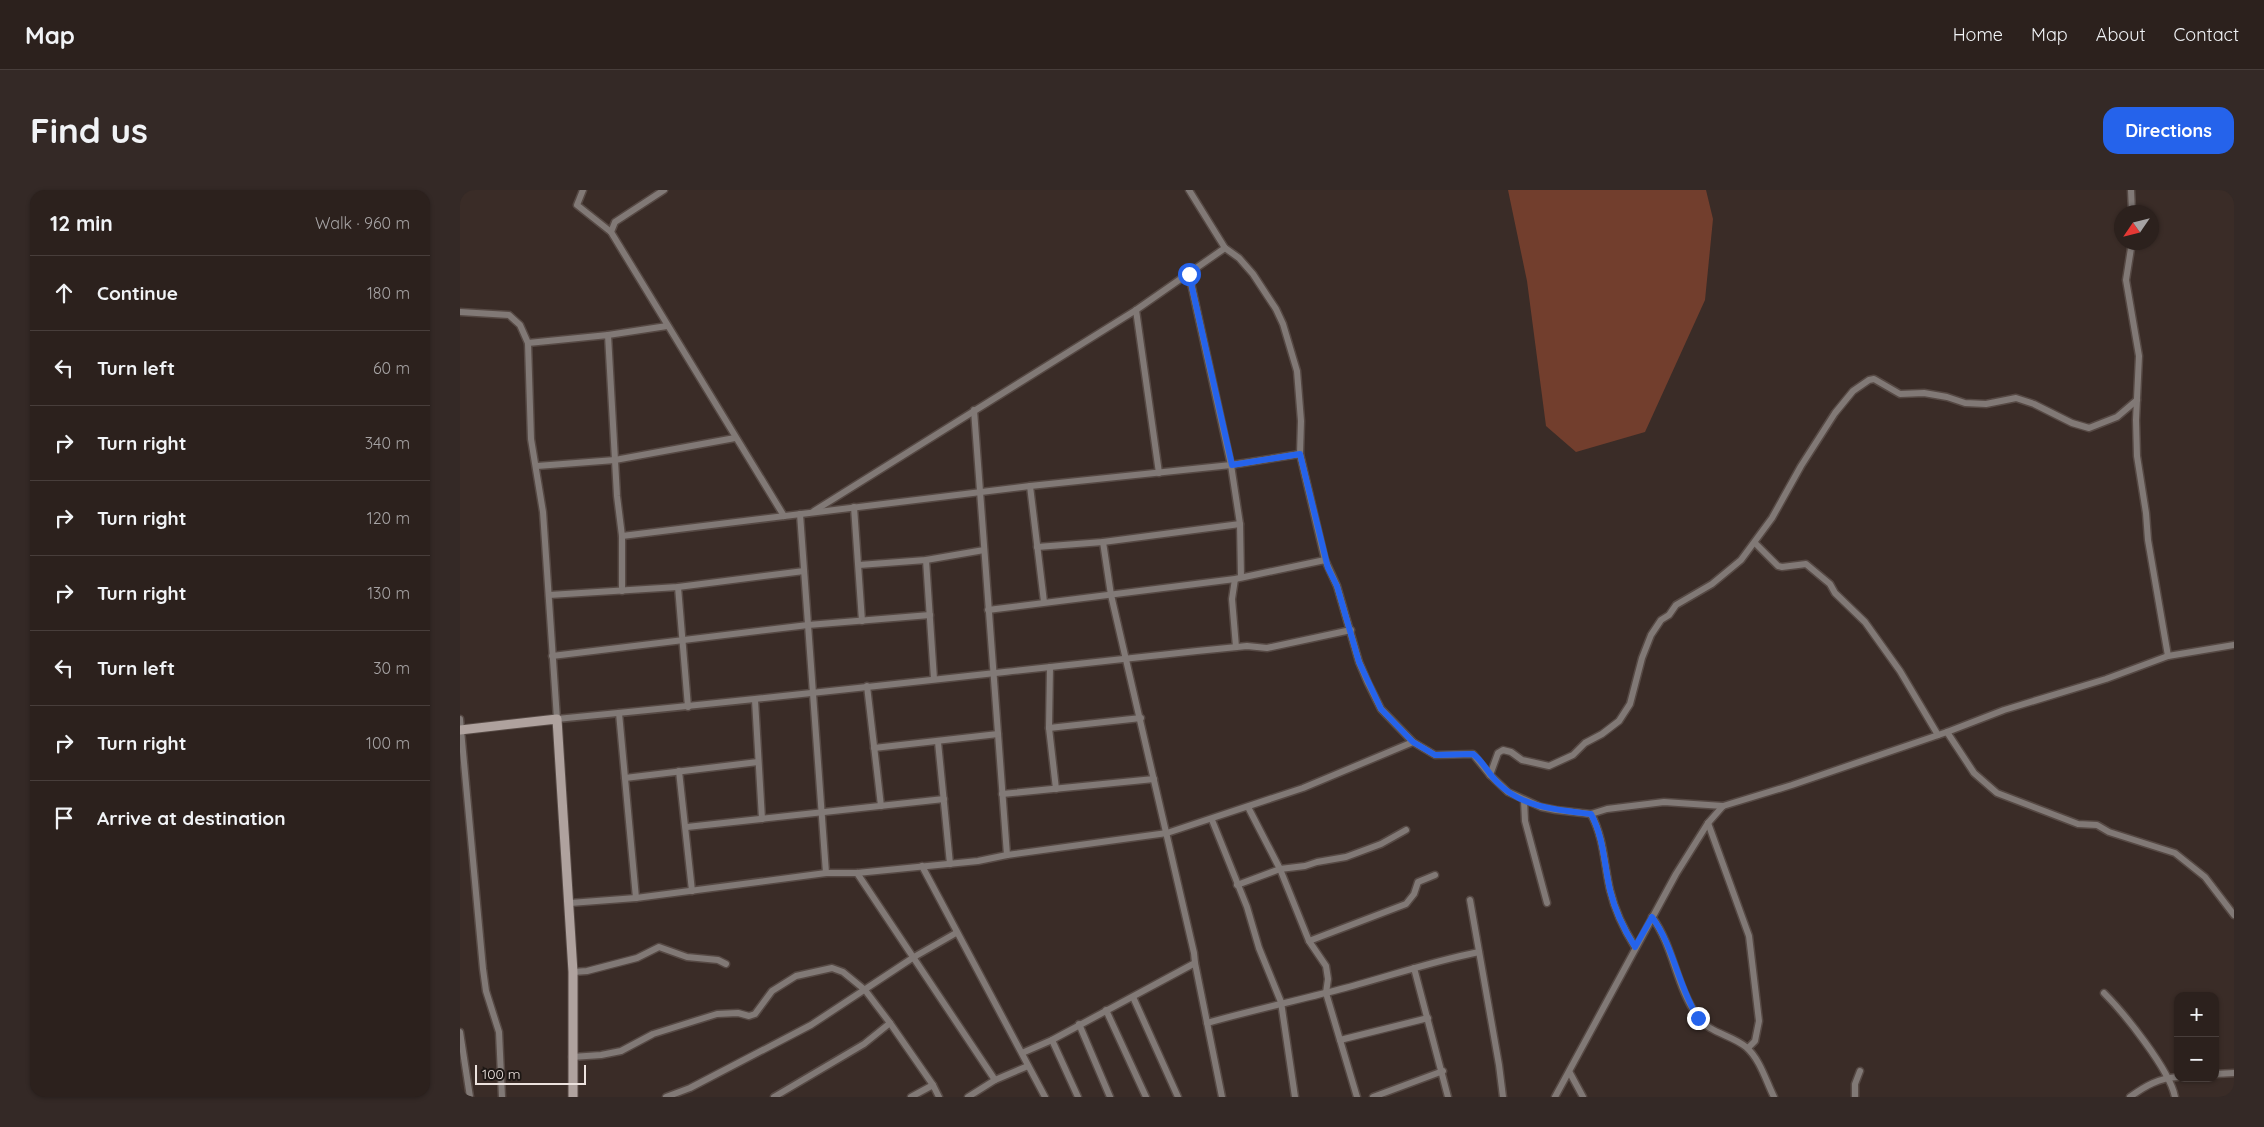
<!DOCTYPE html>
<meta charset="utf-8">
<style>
:root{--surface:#2c211d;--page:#342926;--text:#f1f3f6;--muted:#a6a3a4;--line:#483e3b;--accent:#2563eb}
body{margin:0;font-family:Quicksand,sans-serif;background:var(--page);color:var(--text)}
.controls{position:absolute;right:15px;bottom:15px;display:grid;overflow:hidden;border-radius:10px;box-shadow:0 1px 4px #0004}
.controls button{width:45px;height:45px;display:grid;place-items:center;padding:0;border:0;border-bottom:1px solid var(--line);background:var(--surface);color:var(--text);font:25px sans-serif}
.compass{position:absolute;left:1654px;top:15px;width:45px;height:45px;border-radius:50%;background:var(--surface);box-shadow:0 1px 4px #0004;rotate:235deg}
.scale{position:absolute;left:15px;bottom:12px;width:111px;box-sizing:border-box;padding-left:5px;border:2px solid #ece2de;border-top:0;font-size:14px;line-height:18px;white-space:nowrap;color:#ece2de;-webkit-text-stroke:4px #1c1613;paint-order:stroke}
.stop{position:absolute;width:15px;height:15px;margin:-11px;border:4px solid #2563eb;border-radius:50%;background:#fff}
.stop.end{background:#2563eb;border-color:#fff;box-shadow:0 1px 5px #0008}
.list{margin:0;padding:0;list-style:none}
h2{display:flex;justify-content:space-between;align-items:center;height:65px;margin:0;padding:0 20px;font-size:21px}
h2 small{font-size:16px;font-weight:400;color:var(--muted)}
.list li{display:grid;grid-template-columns:32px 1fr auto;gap:15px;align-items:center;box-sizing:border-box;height:75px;padding:0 20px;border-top:1px solid var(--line)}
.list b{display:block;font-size:19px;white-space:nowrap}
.list em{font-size:16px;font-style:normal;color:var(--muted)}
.icon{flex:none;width:28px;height:28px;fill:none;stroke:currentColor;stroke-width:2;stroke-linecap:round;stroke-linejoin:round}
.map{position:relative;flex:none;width:1774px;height:907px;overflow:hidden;border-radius:15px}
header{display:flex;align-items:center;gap:30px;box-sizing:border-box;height:70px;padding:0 25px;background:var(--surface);border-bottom:1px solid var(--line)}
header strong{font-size:24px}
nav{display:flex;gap:28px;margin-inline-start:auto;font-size:18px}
.intro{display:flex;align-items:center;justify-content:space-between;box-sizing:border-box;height:120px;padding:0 30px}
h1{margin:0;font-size:35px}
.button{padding:12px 22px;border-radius:15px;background:var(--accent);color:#fff;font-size:18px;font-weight:700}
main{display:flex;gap:30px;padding:0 30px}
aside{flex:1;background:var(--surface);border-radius:15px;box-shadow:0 1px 4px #0004}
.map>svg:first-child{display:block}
.green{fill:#723e2d}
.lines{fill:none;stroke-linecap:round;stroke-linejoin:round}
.street-casing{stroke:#564944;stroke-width:9}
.secondary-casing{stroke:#564944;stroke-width:11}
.street{stroke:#817976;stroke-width:6}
.secondary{stroke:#afa29e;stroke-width:9}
.route{stroke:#2563eb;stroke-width:6}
</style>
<header>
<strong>Map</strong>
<nav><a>Home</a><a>Map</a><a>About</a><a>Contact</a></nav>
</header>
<div class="intro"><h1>Find us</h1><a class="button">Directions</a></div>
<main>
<aside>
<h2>12 min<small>Walk · 960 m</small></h2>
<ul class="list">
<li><svg class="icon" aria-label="ahead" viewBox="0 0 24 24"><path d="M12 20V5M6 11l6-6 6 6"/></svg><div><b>Continue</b></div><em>180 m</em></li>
<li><svg class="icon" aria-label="left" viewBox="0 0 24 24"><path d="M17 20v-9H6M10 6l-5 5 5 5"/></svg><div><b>Turn left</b></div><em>60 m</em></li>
<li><svg class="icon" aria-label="right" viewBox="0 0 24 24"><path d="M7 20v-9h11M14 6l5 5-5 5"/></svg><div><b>Turn right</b></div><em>340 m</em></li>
<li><svg class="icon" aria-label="right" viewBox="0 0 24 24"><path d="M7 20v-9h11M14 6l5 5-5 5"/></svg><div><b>Turn right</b></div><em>120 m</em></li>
<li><svg class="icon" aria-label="right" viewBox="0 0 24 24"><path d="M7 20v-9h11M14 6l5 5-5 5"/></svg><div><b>Turn right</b></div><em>130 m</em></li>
<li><svg class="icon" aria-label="left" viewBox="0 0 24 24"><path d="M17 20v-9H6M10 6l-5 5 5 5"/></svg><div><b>Turn left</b></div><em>30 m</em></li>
<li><svg class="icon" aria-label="right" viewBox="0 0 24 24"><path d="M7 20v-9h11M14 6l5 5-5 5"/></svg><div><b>Turn right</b></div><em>100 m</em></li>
<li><svg class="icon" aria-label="arrive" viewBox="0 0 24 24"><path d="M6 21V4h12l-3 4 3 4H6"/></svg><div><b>Arrive at destination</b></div></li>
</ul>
</aside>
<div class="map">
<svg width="1774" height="907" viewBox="0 0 1774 907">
<rect width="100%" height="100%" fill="#3a2c27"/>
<path class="green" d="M1048,0h198l7,29 -8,81 -60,132 -69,20 -30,-26 -19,-145z"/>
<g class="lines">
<g class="street-casing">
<g id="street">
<path d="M123,0l-6,15 34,27 173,284"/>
<path d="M729,0l36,58 14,10 14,16 23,35 7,15 14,47 4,50 -1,33 25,106 12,26 22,76 9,21 13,26 32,33 22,13 38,-1 17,21 18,17 33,15 15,3 35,4 16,-5 57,-7 59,4"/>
<path d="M1671,0l1,22"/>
<path d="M151,42l4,-10 49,-32"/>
<path d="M1672,52l-6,38 13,76 -3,64 1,36 9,57 2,27 20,116"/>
<path d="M729,84l42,191 9,59 1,53"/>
<path d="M676,120l23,163"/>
<path d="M0,122l49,3 11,10 8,18 3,96 12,73 14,207c213,-20 426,-45 640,-68l50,-5 20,2 84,-18"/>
<path d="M148,145l59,-9"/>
<path d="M68,153l80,-8 9,161 5,40v55"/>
<path d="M514,220l33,445"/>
<path d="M77,276l78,-6 120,-22"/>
<path d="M570,296l14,116"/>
<path d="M394,317l8,114"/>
<path d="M354,321l322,-201 89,-62"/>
<path d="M340,324l26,359"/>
<path d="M162,346l408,-50 201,-21 69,-11"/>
<path d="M1295,353l23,23 4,1 24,-3 24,20 5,9 30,29 35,49 38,64"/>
<path d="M577,357l66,-5 137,-18"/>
<path d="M466,370l8,119"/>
<path d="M399,375l67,-5 58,-10"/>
<path d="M775,389l-3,20 4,48"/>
<path d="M218,397l10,120"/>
<path d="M89,405l129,-8 126,-16"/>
<path d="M528,420l247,-31 90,-19"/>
<path d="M92,466l256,-31 122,-10"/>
<path d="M590,477l-1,61 7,61"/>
<path d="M407,496l14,120"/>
<path d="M295,510l7,119"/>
<path d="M159,523l17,185"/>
<path d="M0,529l23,250 3,22 13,41 3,65"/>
<path d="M589,538l92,-10"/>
<path d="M1487,542l27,41 23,20 81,31 19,1 12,7 66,21 30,24 29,38"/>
<path d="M478,552l12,122"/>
<path d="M414,558l124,-14"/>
<path d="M219,581l13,120"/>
<path d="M1030,585l8,-22 5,-3 8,2 11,8 27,6 24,-11 12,-12 17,-9 17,-13 11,-17 12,-46 9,-23 10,-15 8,-5 7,-10 36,-21 29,-24 31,-42 29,-52 34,-53 18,-22 16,-11 5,-1 26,15 24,-1 23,4 18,6 21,1 30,-6 18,6 38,19 17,5 28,-11 20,-17"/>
<path d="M165,588l133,-16"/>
<path d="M542,604l152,-15"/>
<path d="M1064,610l1,21 22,82"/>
<path d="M788,617l32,62 29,72 17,25 2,13 -2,14 31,104"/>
<path d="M1131,624c13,24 13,50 19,76 5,21 13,38 25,57"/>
<path d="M752,630l35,87 12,41 22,54 14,95"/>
<path d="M1248,633l41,113 10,85 -4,20 -7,7"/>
<path d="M227,637l257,-28"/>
<path d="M462,676l123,231"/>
<path d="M397,683l138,207"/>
<path d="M777,695l43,-16 25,-3 12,-4 29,-5 35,-13 25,-14"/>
<path d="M1010,710l29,165 4,32"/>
<path d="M110,713l66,-5 190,-25h31l121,-12 29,-6 160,-22 136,-45 110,-46"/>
<path d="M1192,727c22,30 24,70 46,100 11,16 34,18 48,30 14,12 20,34 28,50"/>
<path d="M849,751l97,-37 8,-10 4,-12 17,-7"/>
<path d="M735,773l27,134"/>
<path d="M954,778l34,129"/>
<path d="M113,782l14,-1 50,-13 22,-11 28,10 31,3 8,4"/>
<path d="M1644,803c20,20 66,77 71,104"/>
<path d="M673,807l45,100"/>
<path d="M646,820l40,87"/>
<path d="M430,833l43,62"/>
<path d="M747,833c46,-13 92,-23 138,-35 45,-12 88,-27 134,-36"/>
<path d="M619,834l31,73"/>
<path d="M0,842l10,65"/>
<path d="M592,850l26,57"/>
<path d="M880,850l88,-22"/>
<path d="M562,863l30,-13 143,-77 -1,-10 -83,-358 -8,-53"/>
<path d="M112,867l29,-2 20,-4 32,-17 64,-20 21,-1 11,3 6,-2 17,-23 24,-15 36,-8 11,4 22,18 25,33 -26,21 -90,53"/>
<path d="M1110,883l13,24"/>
<path d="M1755,884l19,-1"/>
<path d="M206,907l24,-9 121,-63 103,-68 42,-24"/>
<path d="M451,907l22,-12 6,12"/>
<path d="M508,907l27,-17 33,-14"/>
<path d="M913,907l70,-26"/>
<path d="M1095,907l121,-223 32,-51 15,-17 69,-21 155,-53 57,-22 102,-31 62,-23 66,-11"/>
<path d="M1395,907v-13l5,-13"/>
<path d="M1670,907c15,-11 29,-19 48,-20"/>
</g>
</g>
<g class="secondary-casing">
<path id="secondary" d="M0,540l97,-11 16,253v125"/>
</g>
<use href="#street" class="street"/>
<use href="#secondary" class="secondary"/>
</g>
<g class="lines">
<path class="route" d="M729,84l43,191 68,-11 28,114 9,18 22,76 22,47 32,33 22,13 38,-1c11,8 15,20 25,29 24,25 61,27 93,31 13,24 13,50 19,76 5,21 13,38 25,57l17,-30c22,30 26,69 46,101"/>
</g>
</svg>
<div class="controls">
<button>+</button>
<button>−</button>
</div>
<svg class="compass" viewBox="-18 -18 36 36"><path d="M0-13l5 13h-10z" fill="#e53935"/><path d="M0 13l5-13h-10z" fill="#a6a3a4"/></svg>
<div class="scale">100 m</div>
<div class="stop" style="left:729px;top:84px"></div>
<div class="stop end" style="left:1238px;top:828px"></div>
</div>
</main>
